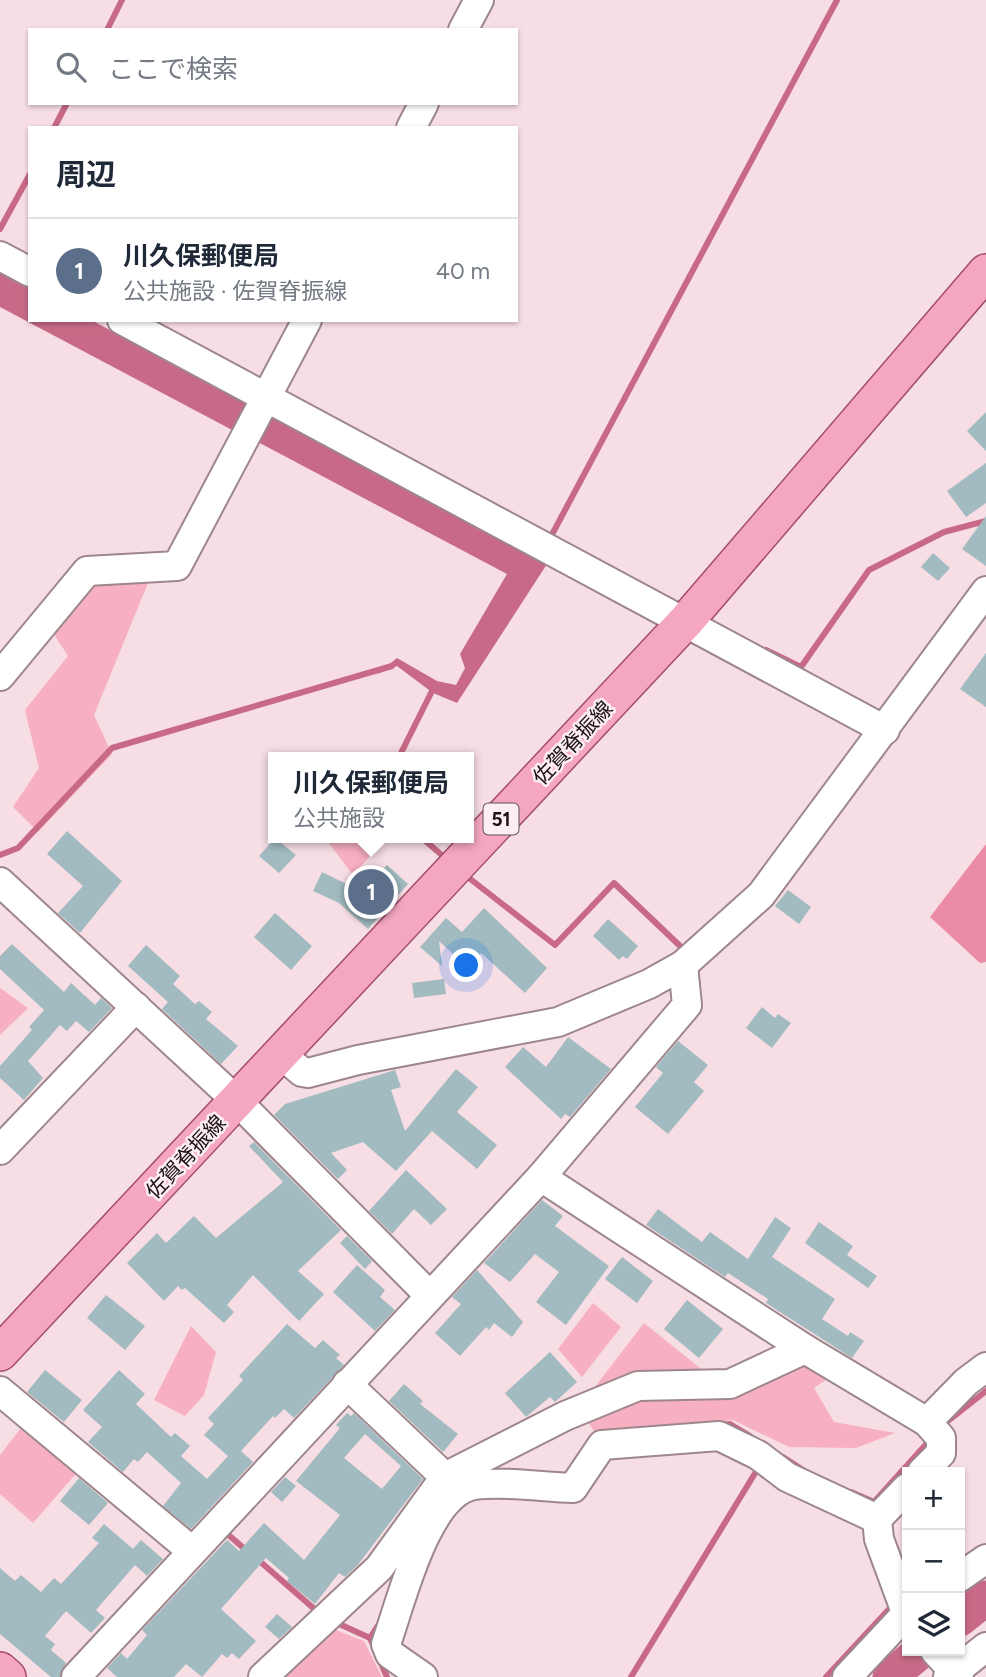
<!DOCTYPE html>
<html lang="ja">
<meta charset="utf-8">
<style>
:root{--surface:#fff;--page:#f2f2f3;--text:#1f2937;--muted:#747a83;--line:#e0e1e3;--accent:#256e79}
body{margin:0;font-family:Figtree,"Noto Sans JP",sans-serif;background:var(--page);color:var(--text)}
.controls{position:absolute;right:21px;bottom:21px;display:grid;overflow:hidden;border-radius:0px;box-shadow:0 2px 5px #0004}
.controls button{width:63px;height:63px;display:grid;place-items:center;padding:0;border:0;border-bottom:2px solid var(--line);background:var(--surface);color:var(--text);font:35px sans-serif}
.you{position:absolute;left:467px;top:966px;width:24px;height:24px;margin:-18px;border:5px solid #fff;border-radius:50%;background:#1a73e8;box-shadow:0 0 0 10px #1a73e833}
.badge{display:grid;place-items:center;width:46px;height:46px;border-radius:50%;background:var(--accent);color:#fff;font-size:23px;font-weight:700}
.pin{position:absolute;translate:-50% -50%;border:4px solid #fff;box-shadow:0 2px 7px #0006}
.popup{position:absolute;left:268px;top:752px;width:206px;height:91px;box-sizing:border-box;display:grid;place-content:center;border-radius:0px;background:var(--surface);filter:drop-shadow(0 2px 5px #0005);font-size:23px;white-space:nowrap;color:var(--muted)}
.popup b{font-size:26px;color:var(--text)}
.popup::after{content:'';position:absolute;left:50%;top:100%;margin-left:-14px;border:14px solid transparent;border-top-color:var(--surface)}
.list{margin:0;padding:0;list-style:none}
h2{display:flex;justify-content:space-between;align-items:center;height:91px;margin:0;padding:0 28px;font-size:30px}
h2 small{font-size:23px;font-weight:400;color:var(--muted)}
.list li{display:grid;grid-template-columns:46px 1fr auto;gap:21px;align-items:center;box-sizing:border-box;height:105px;padding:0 28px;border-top:2px solid var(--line)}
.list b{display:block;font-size:26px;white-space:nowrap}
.list p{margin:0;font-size:23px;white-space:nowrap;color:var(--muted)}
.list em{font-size:23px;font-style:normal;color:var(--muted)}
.icon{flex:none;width:38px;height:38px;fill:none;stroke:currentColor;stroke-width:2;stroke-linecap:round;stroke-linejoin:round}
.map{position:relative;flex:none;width:986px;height:1677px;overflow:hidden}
.search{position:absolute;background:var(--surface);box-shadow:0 2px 5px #0004;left:28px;top:28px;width:490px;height:77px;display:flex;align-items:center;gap:18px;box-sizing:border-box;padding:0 24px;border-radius:0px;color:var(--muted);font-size:26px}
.panel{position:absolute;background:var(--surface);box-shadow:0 2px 5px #0004;left:28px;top:126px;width:490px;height:196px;border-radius:0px}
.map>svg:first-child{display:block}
.green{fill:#f7afc2}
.forest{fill:#ec8ba7}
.water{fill:#c86a87}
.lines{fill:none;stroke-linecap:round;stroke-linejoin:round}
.stream{stroke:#c86a87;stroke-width:6}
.river{stroke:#c86a87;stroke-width:35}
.building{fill:#a1bbc0;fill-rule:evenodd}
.minor-casing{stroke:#9d878c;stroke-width:32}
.major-casing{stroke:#a34d69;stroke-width:38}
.minor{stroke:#fff;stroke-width:28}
.major{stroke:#f5a7c1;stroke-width:35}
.labels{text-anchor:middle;stroke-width:5;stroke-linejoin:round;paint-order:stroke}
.shield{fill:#fdeef1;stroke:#5d5356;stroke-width:2}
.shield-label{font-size:19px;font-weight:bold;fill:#191113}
.street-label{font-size:21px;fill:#191113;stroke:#fdeef1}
</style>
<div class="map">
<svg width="986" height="1677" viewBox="0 0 986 1677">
<rect width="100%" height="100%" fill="#f7dee4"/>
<g class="green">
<path d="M93,576l57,2 -56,137 18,39 -74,78 -25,-25 26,-39 -14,-58 43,-54 -18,-28z"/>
<path d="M325,838h61l-33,37z"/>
<path d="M0,988l28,20 -28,27z"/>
<path d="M593,1303l28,24 -39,50 -24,-28z"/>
<path d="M644,1323l66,53 -125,24z"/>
<path d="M191,1326l25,26 -12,43 -19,21 -31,-16z"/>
<path d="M801,1364l29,13 -16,11 20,34 61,11 -39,15 -67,-1 -56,-27 -138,13 -11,-18 53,-24z"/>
<path d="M25,1423l55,46 -47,54 -33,-29v-39z"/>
<path d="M325,1626l39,15 18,36h-112z"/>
</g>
<path class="forest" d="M986,844v118l-6,1 -50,-46z"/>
<g class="water">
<path d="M0,272l30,16v32h61l158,84 -15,27 -234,-124z"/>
<path d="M269,416l278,148 -90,139 -24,-10 -36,-27 -20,8 20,-16 40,23 19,4 9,-17 -5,-14 47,-80 -251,-133z"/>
</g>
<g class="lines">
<g class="stream">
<path d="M107,30l15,-30"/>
<path d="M54,128l13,-25"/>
<path d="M0,229l30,-55"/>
<path d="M548,542l289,-542"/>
<path d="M766,650l35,17 68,-97 75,-38 42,-11"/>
<path d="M399,757l34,-68"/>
<path d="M422,838l22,19"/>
<path d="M0,855l18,-7 94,-100 280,-82"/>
<path d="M469,878l86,67 59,-62 65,62"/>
<path d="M948,1421l38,-30"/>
<path d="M722,1425l8,-1 20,12"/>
<path d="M783,1457l20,13"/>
<path d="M851,1492l23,10 55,-61"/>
<path d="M224,1531l23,20"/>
<path d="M256,1558l63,55"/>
<path d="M381,1621l-11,17 17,39"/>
<path d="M337,1623l33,15"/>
<path d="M631,1677l126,-207"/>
<path d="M826,1677l65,-70 -1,-4"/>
</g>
<g class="river">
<path d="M960,1619l26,-21"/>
<path d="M890,1677l31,-26"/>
</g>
</g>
<g class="building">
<path d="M986,412v39l-19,-20z"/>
<path d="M986,463v40l-20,14 -19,-26z"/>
<path d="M986,516v50l-24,-17z"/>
<path d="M933,553l17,15 -12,13 -17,-14z"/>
<path d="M986,653v54l-26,-18z"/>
<path d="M67,831l55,50 -42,52 -22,-20 25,-27 -36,-32z"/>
<path d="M275,838l21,17 -17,18 -20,-17z"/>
<path d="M387,865l21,19 -40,45 -29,-26 -26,-12 9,-19 41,20z"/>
<path d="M788,890l23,17 -12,17 -24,-18z"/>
<path d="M484,908l63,60 -22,25 -44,-40 -13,15 -29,-27 3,25 -22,-19 26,-29 16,14z"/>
<path d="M275,913l37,33 -21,24 -37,-33z"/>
<path d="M608,919l30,27 -11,13 -4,-3 -4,4 -26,-24z"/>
<path d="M12,944l52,48 7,-9 24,22 6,-7 11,10 -23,24 -13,-11 -9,10 -7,-6 -32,36 15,17 -19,22 -24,-22v-12l32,-36 -3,-3 15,-17 -44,-41v-13z"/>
<path d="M146,945l34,31 -7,8 22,20 4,-3 13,11 -6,7 32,27 -17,18 -59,-55 6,-7 -40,-36z"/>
<path d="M444,979l2,15 -32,4 -2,-15z"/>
<path d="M762,1007l13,11 3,-4 13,9 -19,25 -26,-20z"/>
<path d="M568,1037l43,32 -41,48 -5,-3 -4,5 -56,-52 18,-20 23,20z"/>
<path d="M678,1041l30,24 -14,17 10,9 -36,43 -33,-27 28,-34 -7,-6z"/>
<path d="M456,1069l22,18 -21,25 40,33 -20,24 -45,-38 -36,40 -33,-29 -32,11 16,17 -9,9 -64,-64 11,-11 110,-34 6,17 -10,3 14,41z"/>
<path d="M254,1142l87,88 -43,41 26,23 -25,27 -46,-46 -26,30 7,7 -10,11 -39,-35 -3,2 -4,-4 -14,15 -37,-38 30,-30 9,10 28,-27 22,22 67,-56 -34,-36z"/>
<path d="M406,1170l41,39 -16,16 -17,-16 -22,25 -23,-23z"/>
<path d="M542,1200l21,16 -8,10 54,40 -43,59 -30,-23 23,-30 -24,-18 -25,28 -26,-19z"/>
<path d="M658,1209l44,33 8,-10 38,27 27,-42 16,11 -19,29 63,42 -13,20 26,17 2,-4 14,9 -12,17 -83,-53 -3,-2 2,-4 -40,-26 -3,4 -79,-52z"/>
<path d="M819,1222l34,24 -6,9 30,21 -9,12 -63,-45z"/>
<path d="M347,1236l25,25 -7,8 -25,-26z"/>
<path d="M622,1257l31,24 -16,22 -32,-24z"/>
<path d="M357,1265l28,25 -5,7 15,13 -20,21 -42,-39z"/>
<path d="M477,1270l46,52 -11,15 -18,-14 -5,7 -3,-3 -26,29 -25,-23 26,-29 -9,-7z"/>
<path d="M106,1295l39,31 -20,24 -38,-32z"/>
<path d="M687,1300l36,29 -24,29 -35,-29z"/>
<path d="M287,1324l28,24 8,-8 17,15 -4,3 8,7 -50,53 -10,-9 -9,9 -2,-2 -32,35 12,11 -62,67 -28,-23 18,-23 -34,-31 -9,10 -4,-3 -11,13 -35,-30 14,-15 -19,-17 36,-40 26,24 -9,10 35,33 4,-4 15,13 -9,10 26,23 21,-23 -24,-21 10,-11 -6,-6 35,-38 -4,-4z"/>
<path d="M550,1352l27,30 -22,20 -5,-5 -24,20 -21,-24z"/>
<path d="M45,1370l37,30 -18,22 -37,-30z"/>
<path d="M404,1384l19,17 -3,3 38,30 -15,18 -54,-51z"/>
<path d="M347,1413l4,3 3,-3 69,66 -66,87 -12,11 -6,-4 -24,31 -28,-23 2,-3 -23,-20 -45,51 35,32 -17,18 -7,-6 -5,5 -5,-4 -20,23 -16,-13 -12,13h-57l-10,-9 14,-15 6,6 20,-24 -5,-5 85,-90 12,11 25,-28 40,37 36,-45 -44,-34 44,-53 -4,-3zM365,1434l36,32 -19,23 -38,-31z"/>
<path d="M285,1477l11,9 -14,16 -11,-10z"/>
<path d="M79,1478l29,25 -19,22 -29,-24z"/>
<path d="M104,1524l29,25 8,-9 22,19 -16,17 -12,-11 -39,45 9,8 -14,15 -25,-22 -21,25 10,8 -4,6 15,13 -6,14h-9l-51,-43v-66l15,13 6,-6 20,17 13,-14 7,6 38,-41 -7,-5z"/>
<path d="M277,1614l15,13 -13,12 -14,-12z"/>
</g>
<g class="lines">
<g class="minor-casing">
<g id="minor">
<path d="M463,30l16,-30"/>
<path d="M411,128l13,-25"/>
<path d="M0,256l30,16"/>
<path d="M122,320l763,410"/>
<path d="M0,676l87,-105 90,-5 130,-246"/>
<path d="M0,882l238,220 191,193"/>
<path d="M282,1055l20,17 6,1 50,-13 200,-38 91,-38 34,-19 78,-70 225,-304"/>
<path d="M0,1150l136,-143"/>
<path d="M541,1177l264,172 122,73 14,16v15l-19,19"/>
<path d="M347,1384l98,93"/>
<path d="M0,1391l192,160"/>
<path d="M927,1422l39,-40 20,-15"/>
<path d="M907,1488l-30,31 2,20 28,76"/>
<path d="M960,1577l26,-18"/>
<path d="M935,1651l24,26"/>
<path d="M76,1677l465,-500 146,-172 -4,-40"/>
<path d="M263,1677l116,-109 66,-91 120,-61 73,-30 92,-2 75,-35"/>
<path d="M423,1677l-33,-23 -4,-10c15,-41 40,-152 89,-159 31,-4 67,2 98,3l29,-43 117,-9 39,19 29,22 90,42"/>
<path d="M847,1677l60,-64"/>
<path d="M948,1677l38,-30"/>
</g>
</g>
<g class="major-casing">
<g id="major">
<path d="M0,1353l686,-732 300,-349"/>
<path d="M0,1670l8,7"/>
</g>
</g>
<use href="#minor" class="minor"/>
<use href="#major" class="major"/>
</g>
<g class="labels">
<rect class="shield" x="483.5" y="803.5" width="35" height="31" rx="5"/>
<g class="shield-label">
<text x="501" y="826">51</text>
</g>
<g class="street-label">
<text transform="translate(573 743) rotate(-47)" y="7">佐賀脊振線</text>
<text transform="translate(186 1157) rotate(-47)" y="7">佐賀脊振線</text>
</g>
</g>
</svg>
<div class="controls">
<button>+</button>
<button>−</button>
<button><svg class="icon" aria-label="layers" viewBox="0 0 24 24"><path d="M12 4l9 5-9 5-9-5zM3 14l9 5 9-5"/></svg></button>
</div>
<div class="you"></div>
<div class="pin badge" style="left:371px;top:892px;background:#5c6f8a">1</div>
<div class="popup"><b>川久保郵便局</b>公共施設</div>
<div class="search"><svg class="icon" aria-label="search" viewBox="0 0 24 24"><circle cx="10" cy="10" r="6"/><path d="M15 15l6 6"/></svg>ここで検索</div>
<section class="panel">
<h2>周辺<small></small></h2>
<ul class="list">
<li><span class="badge" style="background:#5c6f8a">1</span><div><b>川久保郵便局</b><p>公共施設 · 佐賀脊振線</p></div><em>40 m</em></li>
</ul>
</section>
</div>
